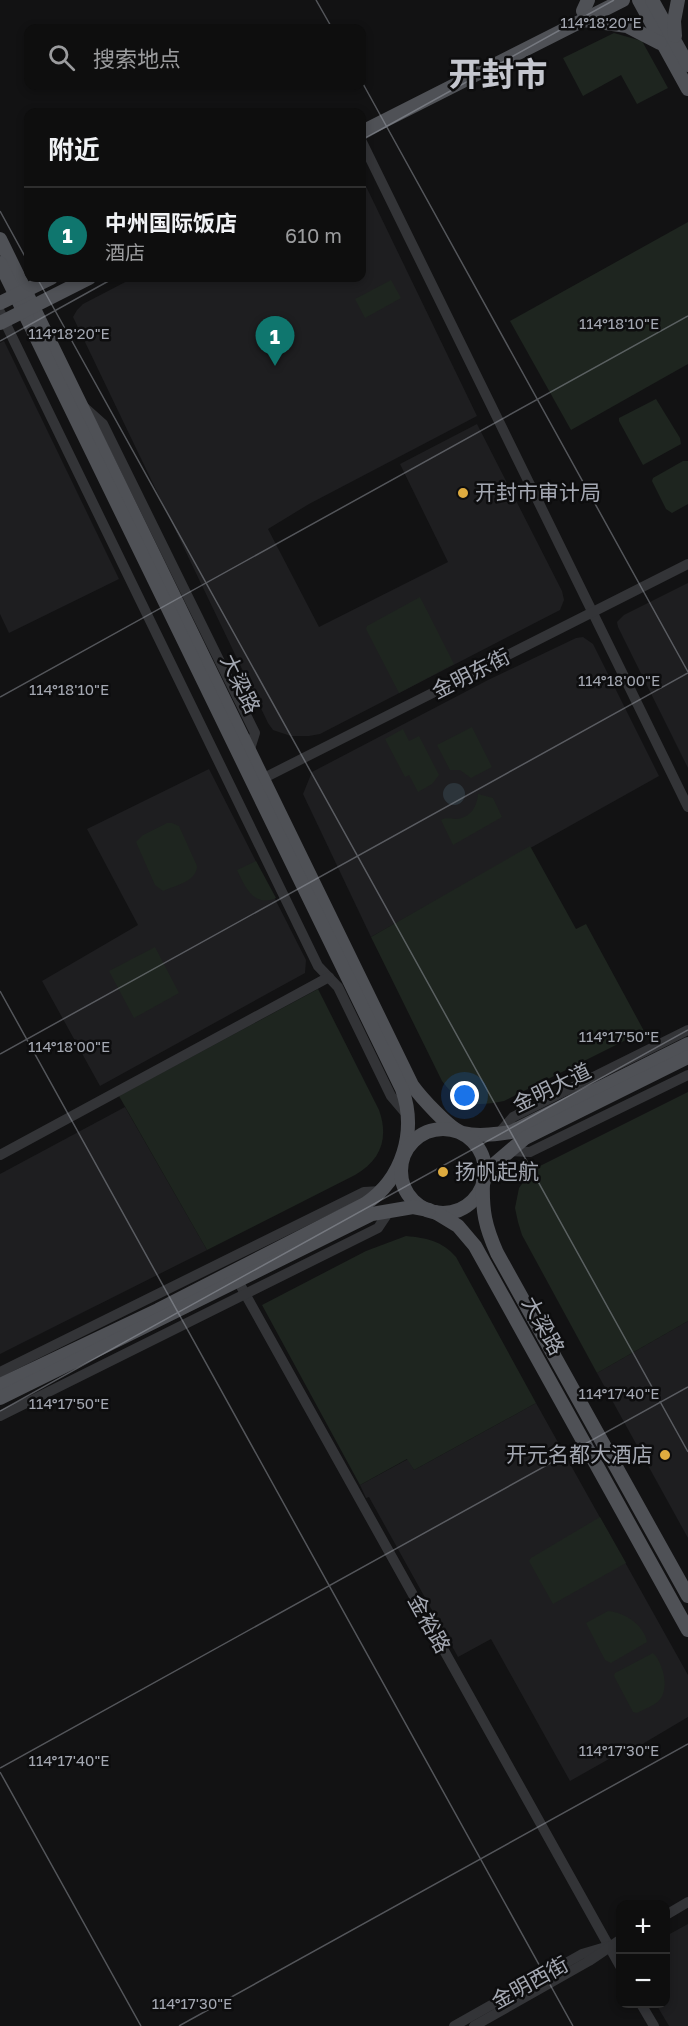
<!DOCTYPE html>
<html lang="zh">
<meta charset="utf-8">
<style>
:root{--surface:#0e0e0e;--page:#171717;--text:#f1f3f6;--muted:#9b9c9e;--line:#2e2e2e;--accent:#0f766e}
body{margin:0;font-family:"Golos Text","Noto Sans SC",sans-serif;background:var(--page);color:var(--text)}
.controls{position:absolute;right:18px;bottom:18px;display:grid;overflow:hidden;border-radius:12px;box-shadow:0 3px 9px #0003}
.controls button{width:54px;height:54px;display:grid;place-items:center;padding:0;border:0;border-bottom:2px solid var(--line);background:var(--surface);color:var(--text);font:30px sans-serif}
.you{position:absolute;left:465px;top:1096px;width:21px;height:21px;margin:-15px;border:4px solid #fff;border-radius:50%;background:#1a73e8;box-shadow:0 0 0 9px #1a73e833}
.badge{display:grid;place-items:center;width:39px;height:39px;border-radius:50%;background:var(--accent);color:#fff;font-size:20px;font-weight:700}
.pin{position:absolute;translate:-50% -50px;filter:drop-shadow(0 2px 3px #0008)}
.pin::after{content:'';position:absolute;top:32px;width:21px;height:18px;background:inherit;clip-path:polygon(0 0,100% 0,50% 100%)}
.list{margin:0;padding:0;list-style:none}
h2{display:flex;justify-content:space-between;align-items:center;height:78px;margin:0;padding:0 24px;font-size:26px}
h2 small{font-size:20px;font-weight:400;color:var(--muted)}
.list li{display:grid;grid-template-columns:39px 1fr auto;gap:18px;align-items:center;box-sizing:border-box;height:96px;padding:0 24px;border-top:2px solid var(--line)}
.list b{display:block;font-size:22px;white-space:nowrap}
.list p{margin:0;font-size:20px;white-space:nowrap;color:var(--muted)}
.list em{font-size:20px;font-style:normal;color:var(--muted)}
.icon{flex:none;width:33px;height:33px;fill:none;stroke:currentColor;stroke-width:2;stroke-linecap:round;stroke-linejoin:round}
.map{position:relative;flex:none;width:688px;height:2026px;overflow:hidden}
.search{position:absolute;background:var(--surface);box-shadow:0 3px 9px #0003;left:24px;top:24px;width:342px;height:66px;display:flex;align-items:center;gap:15px;box-sizing:border-box;padding:0 21px;border-radius:12px;color:var(--muted);font-size:22px}
.panel{position:absolute;background:var(--surface);box-shadow:0 3px 9px #0003;left:24px;top:108px;width:342px;height:174px;border-radius:12px}
.map>svg:first-child{display:block}
.built{fill:#1e1e20}
.green{fill:#1e251f}
.water{fill:#2c343a}
.lines{fill:none;stroke-linecap:round;stroke-linejoin:round}
.minor{stroke:#333437;stroke-width:10}
.major{stroke:#4f5156;stroke-width:14}
.ticks{fill:none;stroke:#a4a8b2;stroke-width:1.5;stroke-opacity:0.45}
.poi-dot{fill:#deab3f;stroke:#0d0d0e;stroke-width:2}
.labels{text-anchor:middle;stroke-width:5;stroke-linejoin:round;paint-order:stroke}
.poi-label{font-size:21px;fill:#a4a8b2;stroke:#0d0d0e;text-anchor:start}
.street-label{font-size:21px;fill:#a4a8b2;stroke:#0d0d0e}
.town-label{font-size:33px;font-weight:bold;fill:#c5c7cf;stroke:#0d0d0e}
.ticks-label{font-size:15px;text-anchor:middle;fill:#a4a8b2;stroke:#0d0d0e;stroke-width:5;stroke-linejoin:round;paint-order:stroke}
</style>
<div class="map">
<svg width="688" height="2026" viewBox="0 0 688 2026">
<rect width="100%" height="100%" fill="#121213"/>
<g class="built">
<path d="M362,178l115,238 -168,88 -41,25 51,98 129,-65 -48,-98 77,-40 85,167 2,9 -4,10 -240,124 -11,2h-18l-18,-6 -5,-7 -195,-406 4,-7 6,-6 50,-26h229z"/>
<path d="M4,341l115,238 -110,54 -9,-19v-271z"/>
<path d="M688,583v185l-70,-141 -1,-5 7,-7z"/>
<path d="M583,637l10,7 66,132 -288,161 -68,-143 9,-22 176,-92 88,-42z"/>
<path d="M209,769l97,191 -1,13 -205,113 -58,-105 96,-56 -51,-96z"/>
<path d="M125,1107l82,143 -207,104v-180z"/>
<path d="M688,1321v217l-91,-165z"/>
<path d="M536,1403l152,272v42l-54,32 -2,-3 -62,35 -79,-142 -33,18 -89,-160 -3,1 -6,-13 48,-26 6,11z"/>
<path d="M688,1924v102h-19l-13,-22h10v-68z"/>
</g>
<g class="green">
<path d="M614,33l28,8 26,47 -31,16 -16,-29 -38,21 -20,-38z"/>
<path d="M688,222v142l-117,66 -61,-109z"/>
<path d="M391,280l10,18 -36,20 -10,-19z"/>
<path d="M656,399l24,39 1,6 -38,21 -24,-44v-3z"/>
<path d="M683,461h5v43l-16,9 -6,-4 -14,-28 1,-3z"/>
<path d="M420,597l34,67 -55,29 -33,-64 1,-3z"/>
<path d="M472,727l20,40 -21,11 -11,-8h-10l-13,-25z"/>
<path d="M403,729l6,12 10,-5 20,39 -7,9 -14,8 -9,-17 -4,2 -20,-38z"/>
<path d="M478,794l15,4 9,19 -49,28 -12,-25c6,-3 9,-1 15,-1 15,-1 21,-13 22,-25z"/>
<path d="M167,823h5l7,3 18,40c0,15 -22,20 -34,25l-8,-6 -19,-43 7,-7z"/>
<path d="M530,846l46,83 10,-5 58,107 -140,70c-29,6 -43,5 -62,-20l-71,-144z"/>
<path d="M256,861l20,37c-23,10 -31,-12 -39,-28z"/>
<path d="M155,947l24,46 -45,25 -25,-47z"/>
<path d="M318,989l61,121c10,28 2,50 -24,65l-148,75 -88,-154z"/>
<path d="M688,1092v229l-91,52 -75,-138 -4,-13 -3,-14 4,-20 9,-12 8,-8z"/>
<path d="M406,1236c21,2 36,5 50,21l80,146 -122,67 -7,-11 -47,26 -98,-180 104,-54z"/>
<path d="M600,1517l26,46 -73,41 -24,-43 2,-3z"/>
<path d="M608,1611c16,1 36,14 39,31l-36,21 -6,-3 -19,-37z"/>
<path d="M653,1653c10,10 16,33 8,45 -4,7 -17,11 -24,15l-4,-1 -19,-36 1,-3z"/>
</g>
<circle class="water" cx="454" cy="794" r="11"/>
<g class="lines">
<g class="minor">
<path d="M362,142l326,665"/>
<path d="M0,312l318,654 20,21 53,109 17,20"/>
<path d="M84,407l19,17 152,309 -6,19"/>
<path d="M256,782l432,-218"/>
<path d="M498,1134l15,-17 175,-87"/>
<path d="M508,1151l22,1 158,-77"/>
<path d="M0,1155l329,-178"/>
<path d="M238,1281l382,685"/>
<path d="M0,1372l364,-180 17,-1"/>
<path d="M0,1416l378,-188 12,-18"/>
<path d="M666,1915l22,-13"/>
<path d="M641,2004l13,22"/>
<path d="M454,2026l128,-72 27,-8"/>
<path d="M474,2026l115,-65 31,-21"/>
</g>
<g class="major">
<path d="M639,0l49,89"/>
<path d="M652,0l36,65"/>
<path d="M583,11l5,-11"/>
<path d="M584,20l43,6 33,17"/>
<path d="M675,36l-1,-15 4,-21"/>
<path d="M362,132l261,-132"/>
<path d="M0,239l412,846c8,11 38,45 51,48 15,4 33,1 48,-1l177,-88"/>
<path d="M0,263l402,826c15,42 1,90 -37,115l-207,106 -158,75"/>
<path d="M0,303l51,-25"/>
<path d="M0,323l89,-45"/>
<circle cx="443" cy="1171" r="42"/>
<path d="M485,1172l40,-34 163,-81"/>
<path d="M483,1181c-1,30 2,45 14,72l191,343"/>
<path d="M435,1212l23,14 17,20 213,384"/>
<path d="M0,1398l372,-184 41,-7 16,3"/>
</g>
</g>
<path class="ticks" d="M316,0l16,28M362,82l326,590M362,140l252,-140M0,211l28,51M37,278l651,1174M0,341l114,-63M0,697l688,-381M0,991l573,1035M0,1054l688,-381M0,1411l688,-381M0,1768l688,-381M0,1772l141,254M179,2026l509,-282"/>
<g class="poi-dot">
<circle cx="463" cy="493" r="6"/>
<circle cx="443" cy="1172" r="6"/>
<circle cx="665" cy="1455" r="6"/>
</g>
<g class="labels">
<g class="poi-label">
<text x="475" y="500">开封市审计局</text>
<text x="455" y="1179">扬帆起航</text>
<text x="653" y="1462" text-anchor="end">开元名都大酒店</text>
</g>
<g class="street-label">
<text transform="translate(471 674) rotate(-27)" y="7">金明东街</text>
<text transform="translate(240 684) rotate(64)" y="7">大梁路</text>
<text transform="translate(552 1088) rotate(-26)" y="7">金明大道</text>
<text transform="translate(543 1326) rotate(61)" y="7">大梁路</text>
<text transform="translate(429 1624) rotate(61)" y="7">金裕路</text>
<text transform="translate(530 1983) rotate(-29)" y="7">金明西街</text>
</g>
<g class="town-label">
<text x="498" y="86">开封市</text>
</g>
</g>
<g class="ticks-label">
<text x="601" y="28">114°18'20"E</text>
<text x="619" y="329">114°18'10"E</text>
<text x="69" y="339">114°18'20"E</text>
<text x="619" y="686">114°18'00"E</text>
<text x="69" y="695">114°18'10"E</text>
<text x="619" y="1042">114°17'50"E</text>
<text x="69" y="1052">114°18'00"E</text>
<text x="619" y="1399">114°17'40"E</text>
<text x="69" y="1409">114°17'50"E</text>
<text x="619" y="1756">114°17'30"E</text>
<text x="69" y="1766">114°17'40"E</text>
<text x="192" y="2009">114°17'30"E</text>
</g>
</svg>
<div class="controls">
<button>+</button>
<button>−</button>
</div>
<div class="you"></div>
<div class="pin badge" style="left:275px;top:366px">1</div>
<div class="search"><svg class="icon" aria-label="search" viewBox="0 0 24 24"><circle cx="10" cy="10" r="6"/><path d="M15 15l6 6"/></svg>搜索地点</div>
<section class="panel">
<h2>附近<small></small></h2>
<ul class="list">
<li><span class="badge">1</span><div><b>中州国际饭店</b><p>酒店</p></div><em>610 m</em></li>
</ul>
</section>
</div>
